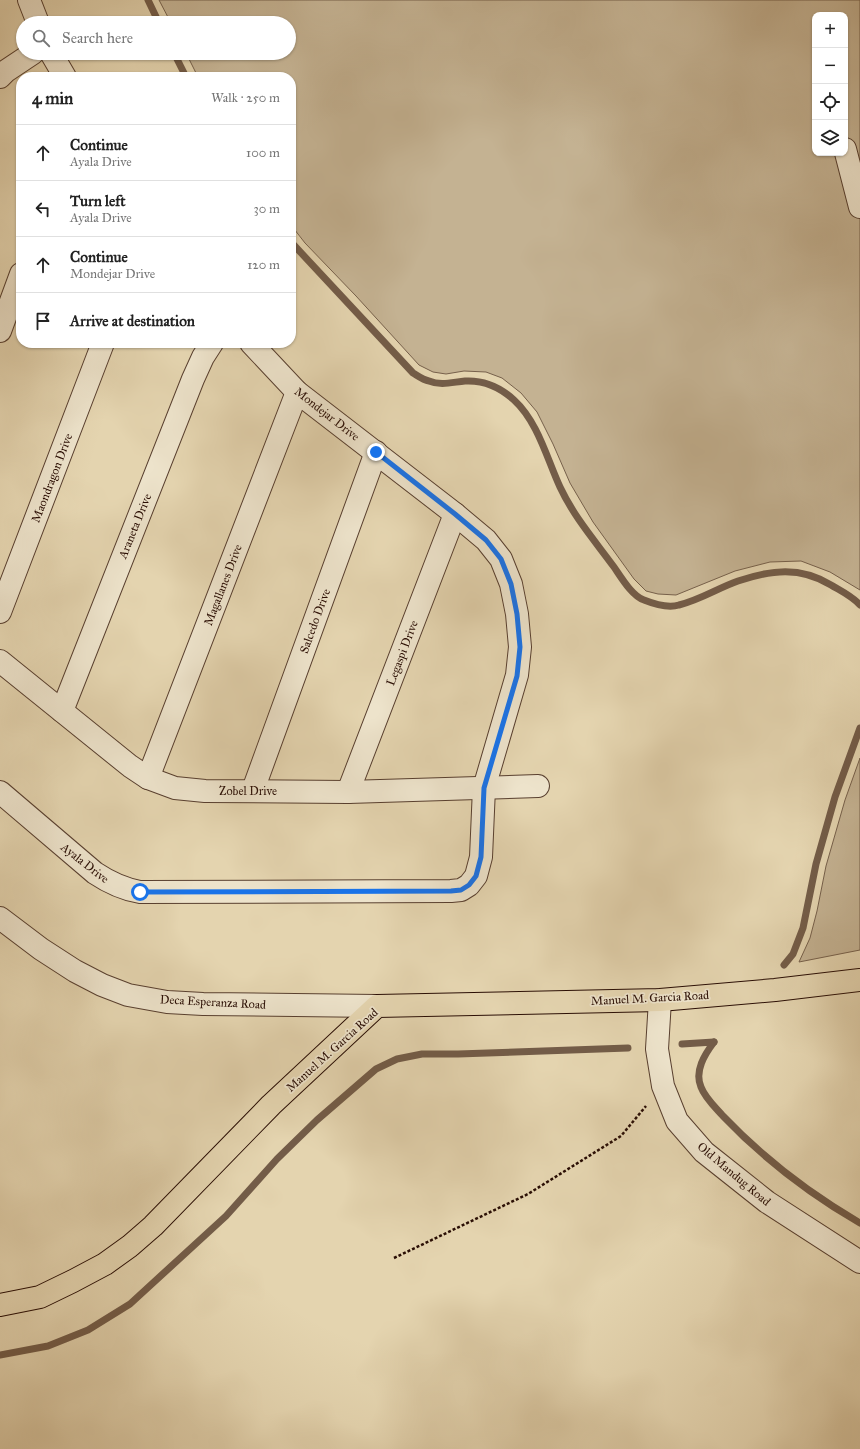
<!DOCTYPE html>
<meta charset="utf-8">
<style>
:root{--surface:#fff;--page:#f2f2f2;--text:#222;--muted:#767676;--line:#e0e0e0}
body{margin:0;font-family:"IM FELL Great Primer",serif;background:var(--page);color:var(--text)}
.controls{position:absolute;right:12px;top:12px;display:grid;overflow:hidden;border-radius:8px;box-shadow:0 1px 3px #0004}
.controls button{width:36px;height:36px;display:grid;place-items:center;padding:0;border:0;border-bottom:1px solid var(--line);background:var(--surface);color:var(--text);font:20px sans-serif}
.stop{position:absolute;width:12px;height:12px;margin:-9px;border:3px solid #1a73e8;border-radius:50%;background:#fff}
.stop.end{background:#1a73e8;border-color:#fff;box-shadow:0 1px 4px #0008}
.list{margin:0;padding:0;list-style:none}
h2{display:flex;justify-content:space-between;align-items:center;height:52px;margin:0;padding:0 16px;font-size:17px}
h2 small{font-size:13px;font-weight:400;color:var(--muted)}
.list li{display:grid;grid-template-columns:26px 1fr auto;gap:12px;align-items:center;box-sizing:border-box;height:56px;padding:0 16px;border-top:1px solid var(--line)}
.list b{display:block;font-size:15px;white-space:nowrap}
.list p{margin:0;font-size:13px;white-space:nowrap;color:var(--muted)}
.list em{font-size:13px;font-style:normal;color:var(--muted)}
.icon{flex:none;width:22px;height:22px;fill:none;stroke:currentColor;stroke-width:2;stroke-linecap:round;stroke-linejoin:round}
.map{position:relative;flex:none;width:860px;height:1449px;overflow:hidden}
.search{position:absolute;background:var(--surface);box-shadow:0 1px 3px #0004;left:16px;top:16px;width:280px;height:44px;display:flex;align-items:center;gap:10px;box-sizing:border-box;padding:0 14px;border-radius:22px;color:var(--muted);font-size:15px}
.panel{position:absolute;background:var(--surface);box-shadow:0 1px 3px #0004;left:16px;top:72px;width:280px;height:276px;border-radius:16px}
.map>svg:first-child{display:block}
.green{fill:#c4b292;stroke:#76604b;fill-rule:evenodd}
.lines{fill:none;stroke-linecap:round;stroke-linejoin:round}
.stream{stroke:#735c48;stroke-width:7}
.minor-casing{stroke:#583f2f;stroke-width:24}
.major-casing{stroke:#290d04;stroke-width:24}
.path{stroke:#290d04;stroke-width:2.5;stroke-dasharray:3 2;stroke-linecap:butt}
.minor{stroke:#ede3cb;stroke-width:22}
.major{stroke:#e4d4af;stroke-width:22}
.route{stroke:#1a73e8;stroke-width:5}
.labels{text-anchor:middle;stroke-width:3.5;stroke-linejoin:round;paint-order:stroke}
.street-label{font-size:12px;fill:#290d04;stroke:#ede3cb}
</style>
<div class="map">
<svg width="860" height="1449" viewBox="0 0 860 1449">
<rect width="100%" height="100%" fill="#e4d4af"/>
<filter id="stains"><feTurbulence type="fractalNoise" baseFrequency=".005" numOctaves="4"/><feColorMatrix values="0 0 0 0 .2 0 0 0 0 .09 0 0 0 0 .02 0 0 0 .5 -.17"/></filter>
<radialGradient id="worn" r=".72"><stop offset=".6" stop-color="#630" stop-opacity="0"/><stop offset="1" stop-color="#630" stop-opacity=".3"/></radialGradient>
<g class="green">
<path d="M159,0h701v590l-30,-18 -29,-11 -31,1 -35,9 -59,24 -18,-1 -12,-3 -12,-12 -41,-57 -23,-39 -17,-39 -16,-32 -16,-19 -19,-15 -16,-6 -22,-1 -18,3 -13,-2 -14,-7 -63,-69 -51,-53 -14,-18v-148h-93l-12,-24h103v-30h-118zM815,15h30v138h-30z"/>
<path d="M860,758v192l-61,12 11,-24 7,-27 9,-45 19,-66z"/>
</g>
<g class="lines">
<g class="stream">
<path d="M148,0l11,23"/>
<path d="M174,53l12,24"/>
<path d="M291,242l122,131c5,3 10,7 16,8 12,5 24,1 36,0 18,-1 35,6 49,19 24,22 33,59 46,87 14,30 35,54 54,80 7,10 18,29 30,33 10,4 25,8 35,5 21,-5 39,-17 59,-24 33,-11 62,-15 93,4 10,6 21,11 29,20"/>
<path d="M784,965l9,-11 10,-26 13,-64 19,-67 25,-69"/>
<path d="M714,1042c-9,12 -20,29 -13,45 4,11 14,20 22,29 40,42 87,78 137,107"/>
<path d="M682,1044l32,-2"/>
<path d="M0,1355l48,-9 40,-16 42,-26 96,-88 51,-57 40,-39 59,-51 21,-10 25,-5h36l170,-6"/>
</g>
<g class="minor-casing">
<g id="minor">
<path d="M29,0l9,23"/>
<path d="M51,53l14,24"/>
<path d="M0,77l6,-6 27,-18"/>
<path d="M845,149l15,58"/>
<path d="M0,331l21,-57"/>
<path d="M0,612l103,-269"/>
<path d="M0,661l130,105 18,12 27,10 30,3 143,1 190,-6"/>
<path d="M62,711l131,-332 10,-22 9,-14"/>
<path d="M148,778l149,-386"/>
<path d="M253,790l123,-338"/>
<path d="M0,792l95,81c15,10 28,16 45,19l311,-1 10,-1 8,-5 7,-9 5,-19 3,-69 33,-113 3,-28 -3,-33 -6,-30 -10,-25 -15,-19 -31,-26 -158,-122 -46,-49"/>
<path d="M348,792l107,-278"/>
<path d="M0,918l41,31 34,22 27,14 26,10 39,7 36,2 174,2"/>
<path d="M660,1000l-3,49 6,37 14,35 27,31 63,50 93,60"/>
</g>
</g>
<g class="major-casing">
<path id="major" d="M0,1305l40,-8 33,-16 32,-17 25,-18 23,-20 118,-121 106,-99 283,-6 115,-10 85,-10"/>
</g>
<path class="path" d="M394,1258l134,-64 93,-58 25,-30"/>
<use href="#minor" class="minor"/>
<use href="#major" class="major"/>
</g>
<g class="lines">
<path class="route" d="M140,892l311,-1 10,-1 8,-5 7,-9 5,-19 3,-69 33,-112 3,-29 -3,-33 -6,-30 -10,-25 -15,-19 -31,-26 -79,-62"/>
</g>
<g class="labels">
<g class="street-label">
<text transform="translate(327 414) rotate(38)" y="4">Mondejar Drive</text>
<text transform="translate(52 478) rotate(-69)" y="4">Maondragon Drive</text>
<text transform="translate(135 526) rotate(-68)" y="4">Araneta Drive</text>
<text transform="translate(223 585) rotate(-69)" y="4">Magallanes Drive</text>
<text transform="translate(315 621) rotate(-70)" y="4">Salcedo Drive</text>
<text transform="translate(402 653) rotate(-69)" y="4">Legaspi Drive</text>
<text x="248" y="795">Zobel Drive</text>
<text transform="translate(85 863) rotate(38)" y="4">Ayala Drive</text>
<text transform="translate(650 998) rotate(-3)" y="4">Manuel M. Garcia Road</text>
<text transform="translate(213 1002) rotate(3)" y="4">Deca Esperanza Road</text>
<text transform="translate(332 1050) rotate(-42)" y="4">Manuel M. Garcia Road</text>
<text transform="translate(734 1174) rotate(40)" y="4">Old Mandug Road</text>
</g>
</g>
<rect width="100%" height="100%" filter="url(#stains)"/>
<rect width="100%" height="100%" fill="url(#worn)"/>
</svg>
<div class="controls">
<button>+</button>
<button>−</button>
<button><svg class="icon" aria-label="locate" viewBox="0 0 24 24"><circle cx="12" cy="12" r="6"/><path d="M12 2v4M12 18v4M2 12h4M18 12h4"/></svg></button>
<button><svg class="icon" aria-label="layers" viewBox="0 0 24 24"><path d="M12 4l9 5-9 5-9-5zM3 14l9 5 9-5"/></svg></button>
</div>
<div class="stop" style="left:140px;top:892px"></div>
<div class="stop end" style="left:376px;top:452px"></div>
<div class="search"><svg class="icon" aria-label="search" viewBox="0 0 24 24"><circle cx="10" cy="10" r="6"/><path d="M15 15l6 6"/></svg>Search here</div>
<section class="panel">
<h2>4 min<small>Walk · 250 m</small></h2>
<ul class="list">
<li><svg class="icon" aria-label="ahead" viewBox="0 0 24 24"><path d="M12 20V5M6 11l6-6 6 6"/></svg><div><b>Continue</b><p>Ayala Drive</p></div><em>100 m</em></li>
<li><svg class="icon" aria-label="left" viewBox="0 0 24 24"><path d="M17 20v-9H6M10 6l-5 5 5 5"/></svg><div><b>Turn left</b><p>Ayala Drive</p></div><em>30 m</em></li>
<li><svg class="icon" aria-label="ahead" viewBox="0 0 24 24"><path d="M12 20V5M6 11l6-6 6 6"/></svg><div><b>Continue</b><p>Mondejar Drive</p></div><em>120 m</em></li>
<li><svg class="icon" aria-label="arrive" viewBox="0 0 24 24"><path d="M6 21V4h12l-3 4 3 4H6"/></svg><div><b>Arrive at destination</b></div></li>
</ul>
</section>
</div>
